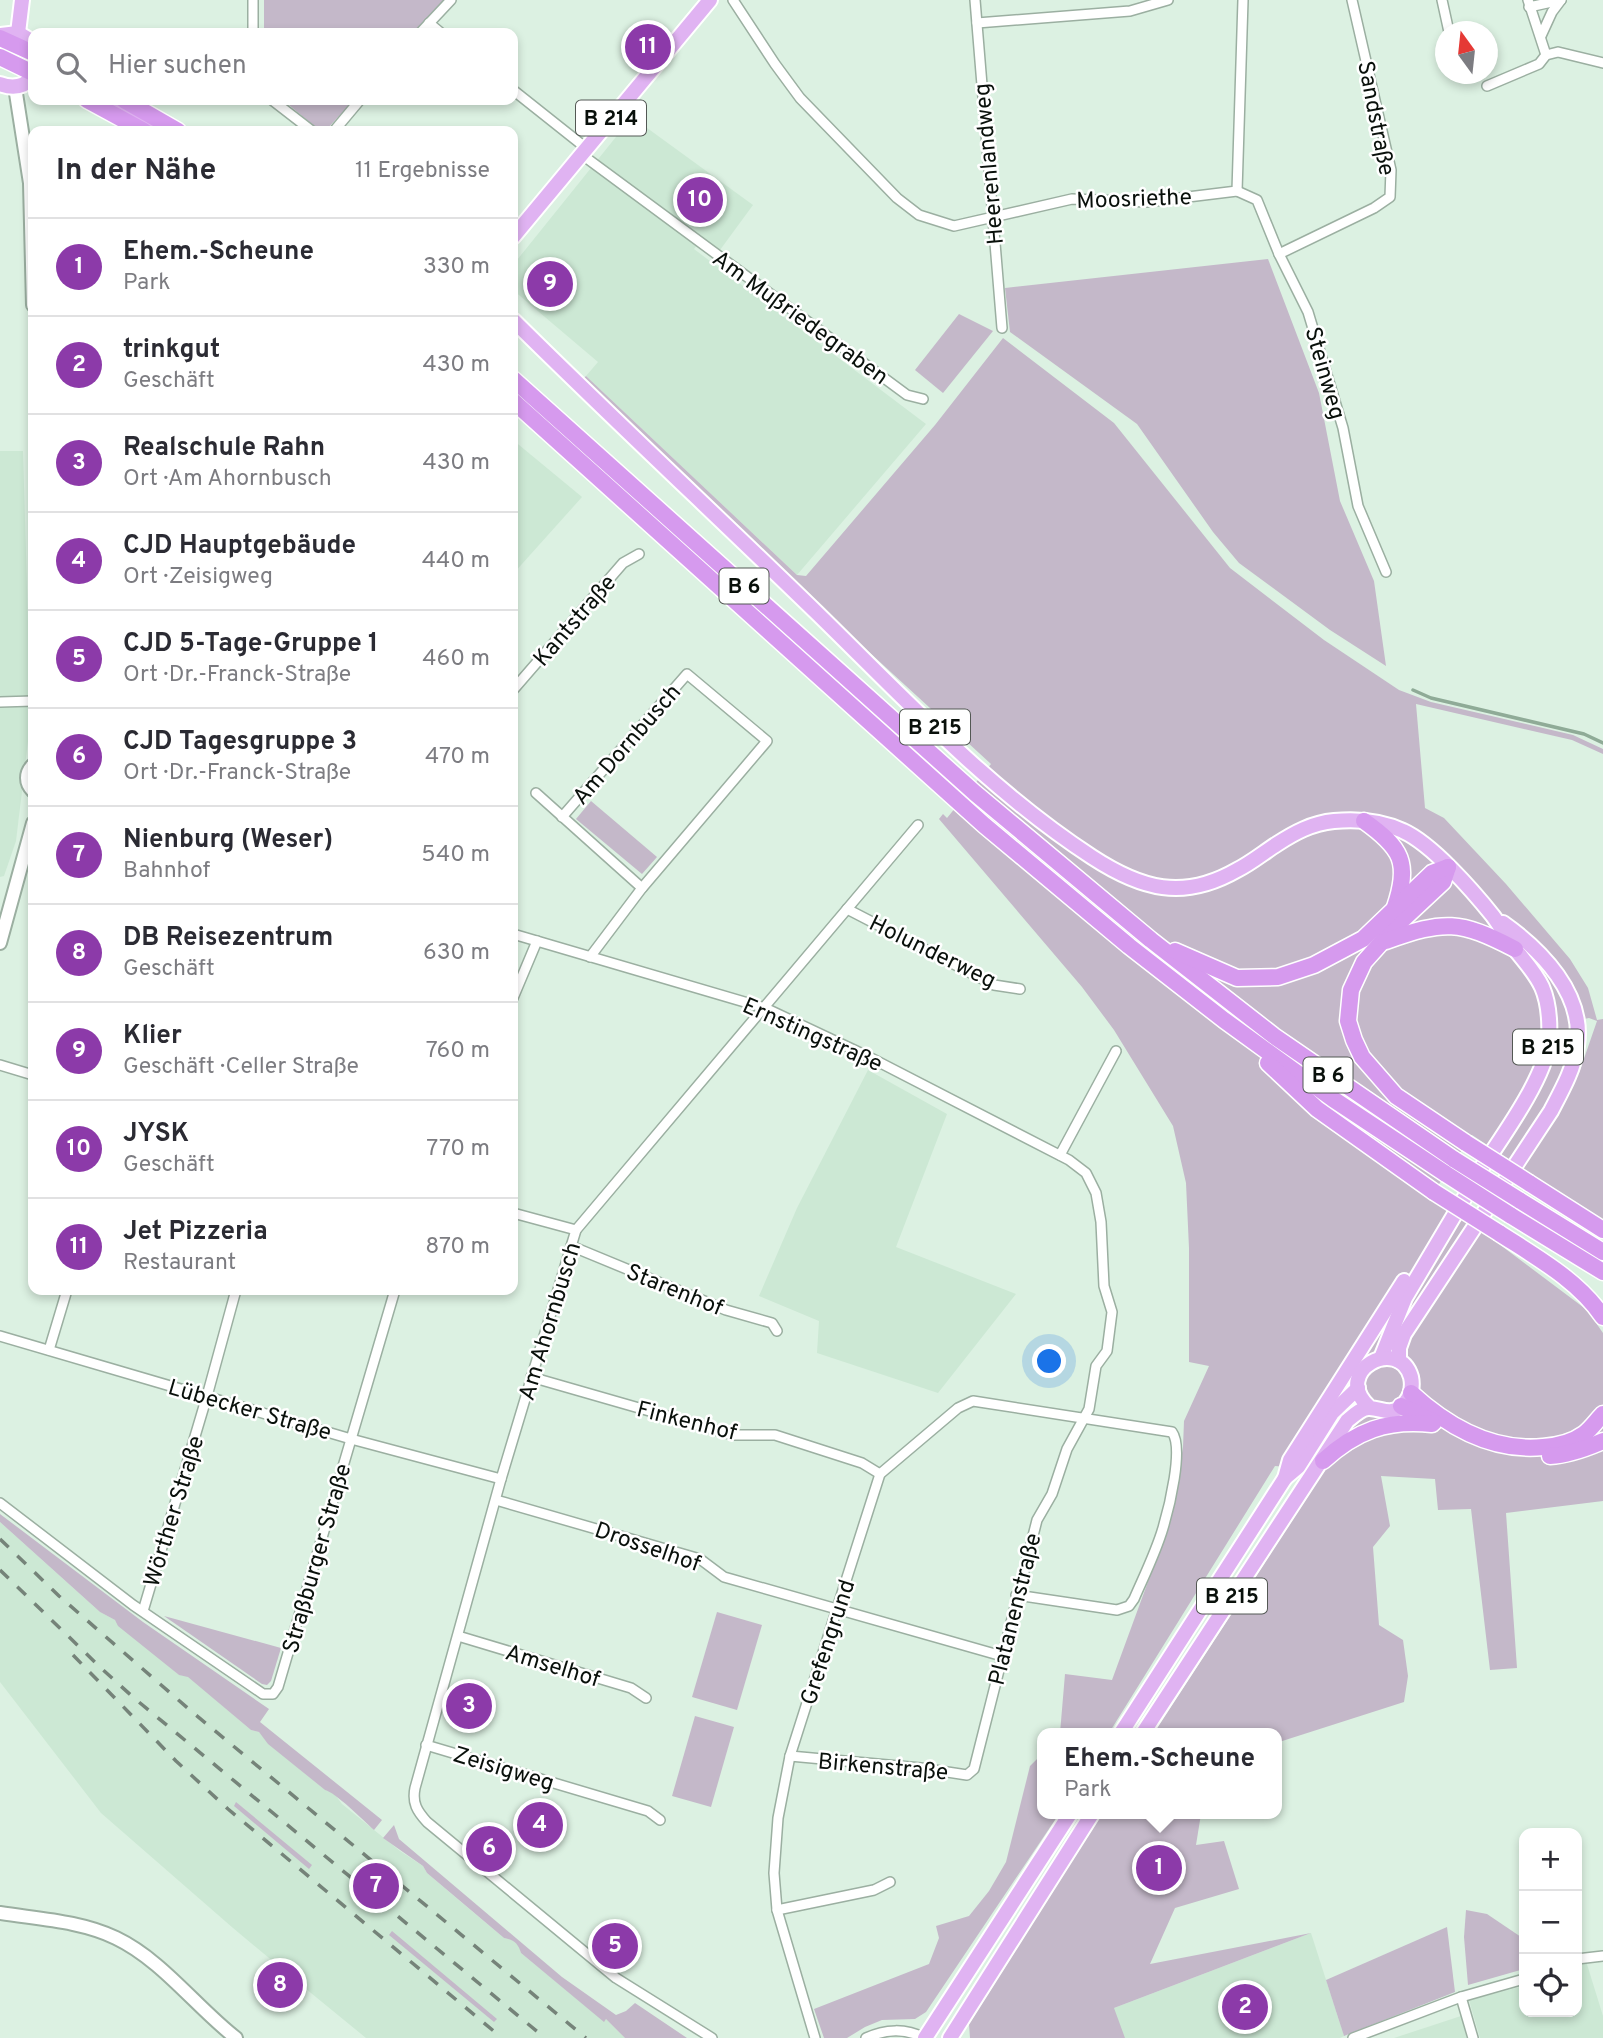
<!DOCTYPE html>
<html lang="de">
<meta charset="utf-8">
<style>
:root{--surface:#fff;--page:#f2f2f3;--text:#2b2b33;--muted:#7c7c81;--line:#e1e1e2;--accent:#8c3aa9}
body{margin:0;font-family:Overpass,sans-serif;background:var(--page);color:var(--text)}
.controls{position:absolute;right:21px;bottom:21px;display:grid;overflow:hidden;border-radius:14px;box-shadow:0 4px 10px #0003}
.controls button{width:63px;height:63px;display:grid;place-items:center;padding:0;border:0;border-bottom:2px solid var(--line);background:var(--surface);color:var(--text);font:35px sans-serif}
.compass{position:absolute;left:1435px;top:21px;width:63px;height:63px;border-radius:50%;background:var(--surface);box-shadow:0 4px 10px #0003;rotate:345deg}
.you{position:absolute;left:1050px;top:1362px;width:24px;height:24px;margin:-18px;border:5px solid #fff;border-radius:50%;background:#1a73e8;box-shadow:0 0 0 10px #1a73e833}
.badge{display:grid;place-items:center;width:46px;height:46px;border-radius:50%;background:var(--accent);color:#fff;font-size:23px;font-weight:700}
.pin{position:absolute;translate:-50% -50%;border:4px solid #fff;box-shadow:0 2px 7px #0006}
.popup{position:absolute;left:1037px;top:1728px;width:245px;height:91px;box-sizing:border-box;display:grid;place-content:center;border-radius:14px;background:var(--surface);filter:drop-shadow(0 2px 5px #0005);font-size:23px;white-space:nowrap;color:var(--muted)}
.popup b{font-size:26px;color:var(--text)}
.popup::after{content:'';position:absolute;left:50%;top:100%;margin-left:-14px;border:14px solid transparent;border-top-color:var(--surface)}
.list{margin:0;padding:0;list-style:none}
h2{display:flex;justify-content:space-between;align-items:center;height:91px;margin:0;padding:0 28px;font-size:30px}
h2 small{font-size:23px;font-weight:400;color:var(--muted)}
.list li{display:grid;grid-template-columns:46px 1fr auto;gap:21px;align-items:center;box-sizing:border-box;height:98px;padding:0 28px;border-top:2px solid var(--line)}
.list b{display:block;font-size:26px;white-space:nowrap}
.list p{margin:0;font-size:23px;white-space:nowrap;color:var(--muted)}
.list em{font-size:23px;font-style:normal;color:var(--muted)}
.icon{flex:none;width:38px;height:38px;fill:none;stroke:currentColor;stroke-width:2;stroke-linecap:round;stroke-linejoin:round}
.map{position:relative;flex:none;width:1603px;height:2038px;overflow:hidden}
.search{position:absolute;background:var(--surface);box-shadow:0 4px 10px #0003;left:28px;top:28px;width:490px;height:77px;display:flex;align-items:center;gap:18px;box-sizing:border-box;padding:0 24px;border-radius:14px;color:var(--muted);font-size:26px}
.panel{position:absolute;background:var(--surface);box-shadow:0 4px 10px #0003;left:28px;top:126px;width:490px;height:1169px;border-radius:14px}
.map>svg:first-child{display:block}
.built{fill:#cce8d4}
.green{fill:#c4b8c9;fill-rule:evenodd}
.lines{fill:none;stroke-linecap:round;stroke-linejoin:round}
.stream{stroke:#8fab97;stroke-width:3.5}
.minor-casing{stroke:#9bafa1;stroke-width:12}
.secondary-casing{stroke:#9bafa1;stroke-width:16}
.primary-casing{stroke:#fff;stroke-width:18}
.trunk-casing{stroke:#fff;stroke-width:19}
.minor{stroke:#fff;stroke-width:9}
.secondary{stroke:#fff;stroke-width:12}
.primary{stroke:#e0b3f2;stroke-width:14}
.trunk{stroke:#d69aee;stroke-width:16}
.rail{stroke:#758379;stroke-width:3.5;stroke-dasharray:12 12;stroke-linecap:butt}
.trunk-bridge-casing{stroke:#fff;stroke-width:19;stroke-linecap:butt}
.trunk-bridge{stroke:#d69aee;stroke-width:16}
.labels{text-anchor:middle;stroke-width:5;stroke-linejoin:round;paint-order:stroke}
.shield{fill:#fff;stroke:#535854;stroke-width:2}
.shield-label{font-size:21px;font-weight:bold;fill:#09100b}
.street-label{font-size:23px;fill:#09100b;stroke:#fff}
</style>
<div class="map">
<svg width="1603" height="2038" viewBox="0 0 1603 2038">
<rect width="100%" height="100%" fill="#dcf1e2"/>
<g class="built">
<path d="M632,117l121,88 -33,45 -17,-12 -9,11 232,175 -129,151 -211,-199 12,-14 -85,-72v-25z"/>
<path d="M513,440l69,57 -69,77z"/>
<path d="M0,451h23l7,238 -1,44 -13,108 -12,35 -4,1z"/>
<path d="M868,1070l79,44 -51,133 120,47 -78,99 -121,-40 2,-32 -60,-25 38,-88z"/>
<path d="M0,1522l100,90 15,8 64,55 9,1 63,54 8,2 10,12 56,46 8,2 9,12 58,47 23,15 4,7 34,29 43,36 9,2 6,5 2,8 83,68 2,-2 19,19h-259l-55,-45 -78,-65 -132,-115 -101,-131z"/>
<path d="M1311,1933l33,103 -4,2h-229l-10,-25z"/>
<path d="M1586,1961l17,55v22h-123l-11,-38 55,-14v26h53v-48z"/>
<path d="M1461,2016l6,22h-73z"/>
</g>
<g class="green">
<path d="M264,0h182l-30,33h-152z"/>
<path d="M283,100h71l-29,31 -12,-6z"/>
<path d="M1268,259l51,134 21,108 34,80 12,85 -56,-36 -91,-67 -26,-31 -76,-108 -127,-92 -5,-44z"/>
<path d="M959,314l34,17 -50,62 -28,-23z"/>
<path d="M1003,338l111,85 116,145 94,72 75,50 32,12 142,33 30,14v5l-31,-14 -156,-36 9,104 19,10 62,66 64,75 18,29 9,32 6,-1v202l-131,-86 -43,64 66,42 92,69 16,23v168l-97,12 11,155 -27,2 -19,-161 -33,1 -3,-31 -54,-3 9,50 -17,21 6,78 24,15 5,36 -4,26 -128,41v-10h-122l171,-263 -50,-4 -166,267h-49l5,-59 47,6 59,-161 12,-72 1,-26 25,-55 -20,-4v-114l-3,-65 -13,-57 -59,-96 -32,-43 -143,-168 4,-5 4,4 44,-54 -195,-179 -214,-205 4,-4 211,199 9,1 129,-151zM1589,1018l8,3 -19,55 7,-35 -1,-22z"/>
<path d="M591,801l66,56 -15,17 -66,-55z"/>
<path d="M0,1514l143,108 126,87 -9,13 122,98 -8,10c-11,-10 -39,-38 -49,-40l-57,-46 -9,-12 -8,-2 -63,-53 -9,-2 -61,-49 -3,-6 -15,-8 -100,-90z"/>
<path d="M717,1612l45,13 -25,85 -45,-13z"/>
<path d="M164,1616l117,32 -10,33 -4,4 -5,-1z"/>
<path d="M695,1716l39,11 -23,80 -39,-11z"/>
<path d="M1042,1754v60h17l-133,198 -11,7 -33,1 -17,7 -18,11h-23l-10,-29 115,-45 10,-26 -3,-12 33,-10 20,-25 17,-29 24,-96z"/>
<path d="M236,1802l76,63 -3,4 -75,-63z"/>
<path d="M1102,1814h99l-5,31 28,-4 15,48 -64,19 -25,56 161,-31 -197,75 11,30h-155l-1,-14z"/>
<path d="M394,1825l5,14 163,138 54,38 10,-4 9,-8 52,35h-62l-19,-19 -2,3 -83,-69c-3,-10 -7,-13 -17,-15l-77,-65 -4,-7 -40,-28z"/>
<path d="M1466,1910l21,4 37,25v30l-56,16 -4,-48z"/>
<path d="M1447,1927l8,65 -111,44 -18,-56z"/>
<path d="M392,1931l105,88 -3,3 -105,-87z"/>
</g>
<g class="lines">
<path class="stream" d="M1413,690l18,8 153,36 19,9"/>
<g class="minor-casing">
<g id="minor">
<path d="M733,0l42,64 25,34 97,100 22,17 35,11 118,-27 75,3 90,-11 6,-191"/>
<path d="M975,0l27,328"/>
<path d="M1442,0l7,32"/>
<path d="M1528,0l18,55"/>
<path d="M1529,7l32,-7"/>
<path d="M429,23l12,10"/>
<path d="M977,23l153,-12 38,-11"/>
<path d="M253,33v-33"/>
<path d="M420,33l31,-33"/>
<path d="M1541,36l11,-24 9,-12"/>
<path d="M1487,86l52,-22 7,-9 12,-3 45,11"/>
<path d="M513,90l73,58"/>
<path d="M272,100l40,31"/>
<path d="M334,131l26,-31"/>
<path d="M581,154l326,241 16,4"/>
<path d="M1237,191l20,9 22,54 29,58 35,116 15,78 28,66"/>
<path d="M1279,254l95,-46 16,-11 1,-27 -39,-170"/>
<path d="M513,690l110,-127 16,-9"/>
<path d="M0,702l33,-1"/>
<path d="M536,793l106,95"/>
<path d="M562,817l125,-143 80,67 -125,147 -52,69"/>
<path d="M847,909l147,76 26,4"/>
<path d="M513,934l252,74 104,49 200,103 17,13 10,20 5,29 3,64 8,26 -5,39 -11,15 -7,43 -22,40 -15,45 -15,26 -63,249 -7,6 -46,-7 -131,-12"/>
<path d="M513,998l24,-57"/>
<path d="M0,1065l33,10"/>
<path d="M1060,1155l56,-104"/>
<path d="M513,1213l63,17"/>
<path d="M571,1246l155,64 46,13 5,8"/>
<path d="M0,1336l351,103 150,40"/>
<path d="M49,1350l18,-60"/>
<path d="M531,1377l202,58h42l87,28 18,11"/>
<path d="M496,1500l204,59 24,18 278,79"/>
<path d="M0,1503l133,102 130,89h10l5,-7 117,-397"/>
<path d="M143,1611l64,-215 29,-106"/>
<path d="M458,1636l173,52 15,10"/>
<path d="M426,1745l222,66 12,9"/>
<path d="M777,1910l97,-20 16,-8"/>
<path d="M1577,1959l26,-3"/>
<path d="M1461,1997l12,41"/>
<path d="M712,2038l-96,-60 -189,-156c-10,-11 -15,-19 -12,-34l86,-309 75,-249 342,-405"/>
<path d="M815,2038l-38,-128 -3,-37 4,-55 12,-62 90,-282 78,-66 15,-7 199,31c12,16 -3,76 -9,96 -7,24 -19,48 -29,71l-5,7 -12,4 -101,-15"/>
<path d="M866,2038c19,-9 40,-10 58,0"/>
<path d="M1353,2038l108,-41 63,-18"/>
</g>
</g>
<g class="secondary-casing">
<g id="secondary">
<path d="M15,87l15,96 3,122"/>
<path d="M33,765c-8,8 -8,18 0,26"/>
<path d="M0,943l33,-120"/>
<path d="M0,1913c38,6 81,8 116,25 46,22 80,69 120,100"/>
</g>
</g>
<g class="primary-casing">
<g id="primary">
<path d="M18,33l4,-33"/>
<path d="M0,35l18,-2 15,9"/>
<path d="M0,84c13,5 24,3 33,-7"/>
<path d="M105,100l58,31"/>
<path d="M513,237l197,-237"/>
<path d="M513,320c100,99 203,195 304,293 87,85 172,177 275,244 49,32 91,44 145,13 14,-7 26,-17 40,-26 17,-11 35,-21 57,-23 22,-2 48,0 69,10 29,13 70,60 90,85 8,11 14,22 22,33 10,13 20,23 27,38 7,16 8,37 7,54 -4,40 -55,107 -78,143l-6,13 -60,101 -24,60"/>
<path d="M1399,1361v-13l5,-14 147,-223c11,-21 23,-42 26,-65 8,-52 -36,-96 -74,-123"/>
<path d="M1285,1478l13,-11 34,-54 26,-25"/>
<path d="M1121,1733l164,-255 5,-18 114,-179"/>
<path d="M1143,1733l204,-312c6,-5 15,-14 23,-13 14,1 22,9 35,-5 6,-7 8,-17 6,-26 -12,-42 -81,-6 -42,30"/>
<path d="M925,2038l145,-224"/>
<path d="M950,2038l142,-224"/>
</g>
</g>
<g class="trunk-casing">
<g id="trunk">
<path d="M0,38l33,15"/>
<path d="M0,57l33,16"/>
<path d="M87,100l57,31"/>
<path d="M124,100l54,31"/>
<path d="M513,379l462,414 176,147 123,96 181,124"/>
<path d="M513,401l471,424 145,121 95,74 109,79 113,75"/>
<path d="M1364,821c38,27 46,42 31,86"/>
<path d="M1448,867l-5,15 -45,42 -34,38 -13,28 -3,31 6,19 8,17 34,39 70,47"/>
<path d="M1386,941c59,-21 73,-21 129,8"/>
<path d="M1175,951l62,27 41,-1 36,-12 49,-26 69,-66 16,-6"/>
<path d="M1268,1063l49,46 117,83"/>
<path d="M1529,1183l74,47"/>
<path d="M1519,1200l84,52"/>
<path d="M1510,1215l93,57"/>
<path d="M1499,1233c37,24 79,47 104,84"/>
<path d="M1411,1393c37,34 81,59 132,54 14,-1 30,-5 41,-13 7,-5 13,-14 19,-20"/>
<path d="M1401,1406l33,16"/>
<path d="M1550,1456c18,-1 37,-8 53,-15"/>
<path d="M1323,1461c33,-30 64,-42 109,-37"/>
</g>
</g>
<use href="#minor" class="minor"/>
<use href="#secondary" class="secondary"/>
<use href="#primary" class="primary"/>
<use href="#trunk" class="trunk"/>
<g class="rail">
<path d="M0,1539l59,57 132,115 395,327"/>
<path d="M0,1570l101,98 33,30 411,340"/>
<path d="M73,1655l103,106 52,48 274,229"/>
</g>
<g class="trunk-bridge-casing">
<g id="trunk-bridge">
<path d="M1466,1143l63,40"/>
<path d="M1455,1160l64,40"/>
<path d="M1446,1174l64,41"/>
<path d="M1434,1192l65,41"/>
</g>
</g>
<use href="#trunk-bridge" class="trunk-bridge"/>
</g>
<g class="labels">
<g class="shield">
<rect x="576" y="100.5" width="70" height="35" rx="5"/>
<rect x="719.5" y="568.5" width="49" height="35" rx="5"/>
<rect x="900" y="709.5" width="70" height="35" rx="5"/>
<rect x="1513" y="1029.5" width="70" height="35" rx="5"/>
<rect x="1303.5" y="1057.5" width="49" height="35" rx="5"/>
<rect x="1197" y="1578.5" width="70" height="35" rx="5"/>
</g>
<g class="shield-label">
<text x="611" y="125">B 214</text>
<text x="744" y="593">B 6</text>
<text x="935" y="734">B 215</text>
<text x="1548" y="1054">B 215</text>
<text x="1328" y="1082">B 6</text>
<text x="1232" y="1603">B 215</text>
</g>
<g class="street-label">
<text transform="translate(1377 118) rotate(79)" y="8">Sandstraße</text>
<text transform="translate(988 164) rotate(-95)" y="8">Heerenlandweg</text>
<text transform="translate(1134 198) rotate(-2)" y="8">Moosriethe</text>
<text transform="translate(801 317) rotate(36)" y="8">Am Mußriedegraben</text>
<text transform="translate(1326 373) rotate(74)" y="8">Steinweg</text>
<text transform="translate(574 620) rotate(-49)" y="8">Kantstraße</text>
<text transform="translate(626 744) rotate(-49)" y="8">Am Dornbusch</text>
<text transform="translate(933 951) rotate(26)" y="8">Holunderweg</text>
<text transform="translate(813 1034) rotate(24)" y="8">Ernstingstraße</text>
<text transform="translate(675 1289) rotate(22)" y="8">Starenhof</text>
<text transform="translate(549 1321) rotate(-73)" y="8">Am Ahornbusch</text>
<text transform="translate(250 1409) rotate(16)" y="8">Lübecker Straße</text>
<text transform="translate(687 1420) rotate(14)" y="8">Finkenhof</text>
<text transform="translate(173 1511) rotate(-73)" y="8">Wörther Straße</text>
<text transform="translate(648 1546) rotate(19)" y="8">Drosselhof</text>
<text transform="translate(316 1558) rotate(-74)" y="8">Straßburger Straße</text>
<text transform="translate(1014 1609) rotate(-76)" y="8">Platanenstraße</text>
<text transform="translate(827 1642) rotate(-72)" y="8">Grefengrund</text>
<text transform="translate(553 1665) rotate(17)" y="8">Amselhof</text>
<text transform="translate(883 1766) rotate(5)" y="8">Birkenstraße</text>
<text transform="translate(504 1768) rotate(17)" y="8">Zeisigweg</text>
</g>
</g>
</svg>
<div class="controls">
<button>+</button>
<button>−</button>
<button><svg class="icon" aria-label="locate" viewBox="0 0 24 24"><circle cx="12" cy="12" r="6"/><path d="M12 2v4M12 18v4M2 12h4M18 12h4"/></svg></button>
</div>
<svg class="compass" viewBox="-18 -18 36 36"><path d="M0-13l5 13h-10z" fill="#e53935"/><path d="M0 13l5-13h-10z" fill="#7c7c81"/></svg>
<div class="you"></div>
<div class="pin badge" style="left:1159px;top:1868px">1</div>
<div class="popup"><b>Ehem.-Scheune</b>Park</div>
<div class="pin badge" style="left:1245px;top:2007px">2</div>
<div class="pin badge" style="left:469px;top:1706px">3</div>
<div class="pin badge" style="left:540px;top:1825px">4</div>
<div class="pin badge" style="left:615px;top:1946px">5</div>
<div class="pin badge" style="left:489px;top:1849px">6</div>
<div class="pin badge" style="left:376px;top:1886px">7</div>
<div class="pin badge" style="left:280px;top:1985px">8</div>
<div class="pin badge" style="left:550px;top:284px">9</div>
<div class="pin badge" style="left:700px;top:200px">10</div>
<div class="pin badge" style="left:648px;top:47px">11</div>
<div class="search"><svg class="icon" aria-label="search" viewBox="0 0 24 24"><circle cx="10" cy="10" r="6"/><path d="M15 15l6 6"/></svg>Hier suchen</div>
<section class="panel">
<h2>In der Nähe<small>11 Ergebnisse</small></h2>
<ul class="list">
<li><span class="badge">1</span><div><b>Ehem.-Scheune</b><p>Park</p></div><em>330 m</em></li>
<li><span class="badge">2</span><div><b>trinkgut</b><p>Geschäft</p></div><em>430 m</em></li>
<li><span class="badge">3</span><div><b>Realschule Rahn</b><p>Ort · Am Ahornbusch</p></div><em>430 m</em></li>
<li><span class="badge">4</span><div><b>CJD Hauptgebäude</b><p>Ort · Zeisigweg</p></div><em>440 m</em></li>
<li><span class="badge">5</span><div><b>CJD 5-Tage-Gruppe 1</b><p>Ort · Dr.-Franck-Straße</p></div><em>460 m</em></li>
<li><span class="badge">6</span><div><b>CJD Tagesgruppe 3</b><p>Ort · Dr.-Franck-Straße</p></div><em>470 m</em></li>
<li><span class="badge">7</span><div><b>Nienburg (Weser)</b><p>Bahnhof</p></div><em>540 m</em></li>
<li><span class="badge">8</span><div><b>DB Reisezentrum</b><p>Geschäft</p></div><em>630 m</em></li>
<li><span class="badge">9</span><div><b>Klier</b><p>Geschäft · Celler Straße</p></div><em>760 m</em></li>
<li><span class="badge">10</span><div><b>JYSK</b><p>Geschäft</p></div><em>770 m</em></li>
<li><span class="badge">11</span><div><b>Jet Pizzeria</b><p>Restaurant</p></div><em>870 m</em></li>
</ul>
</section>
</div>
